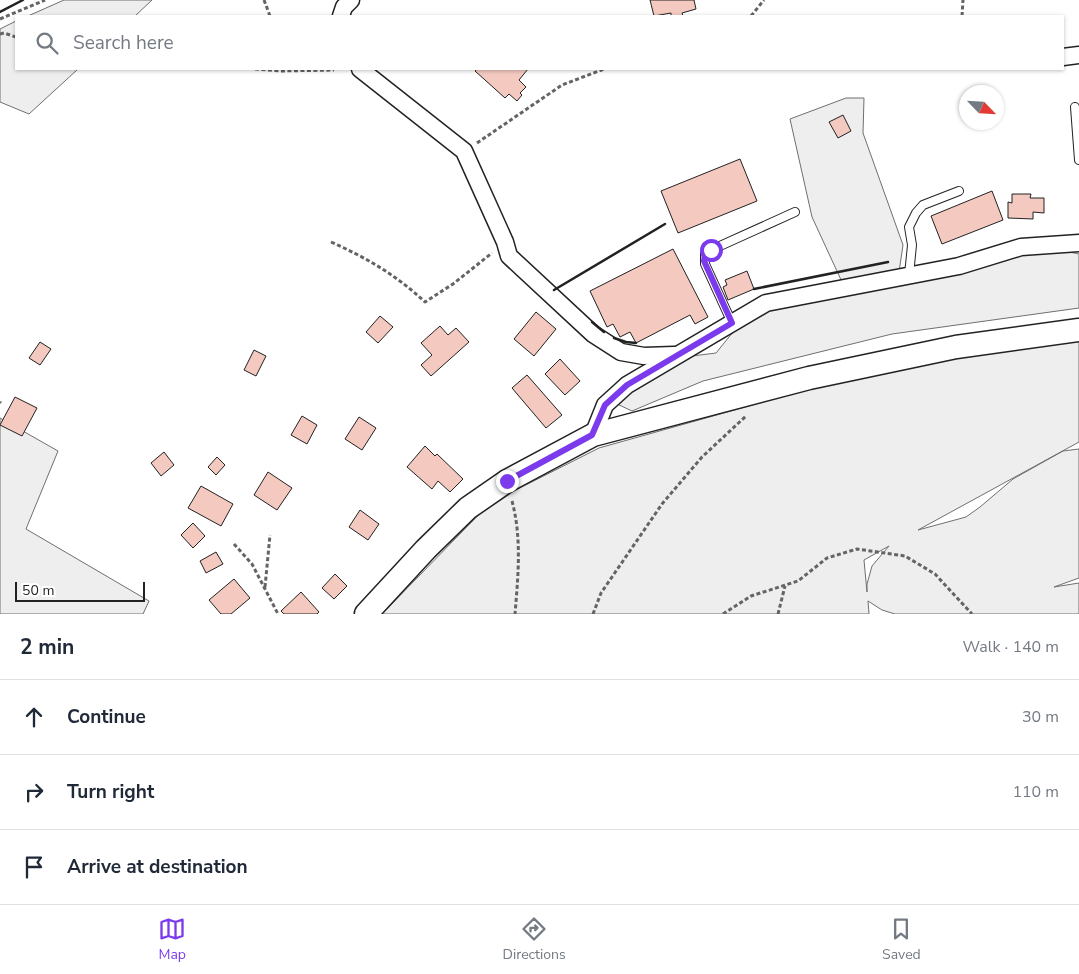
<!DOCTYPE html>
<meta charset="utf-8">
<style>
:root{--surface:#fff;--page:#f2f2f3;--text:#1f2937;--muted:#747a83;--line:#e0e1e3;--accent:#7c3aed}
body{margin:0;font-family:"Nunito Sans",sans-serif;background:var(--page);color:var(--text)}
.compass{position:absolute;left:959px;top:85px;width:45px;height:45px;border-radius:50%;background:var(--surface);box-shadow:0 1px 4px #0004;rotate:115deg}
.scale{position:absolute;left:15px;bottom:12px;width:130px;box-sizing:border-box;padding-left:5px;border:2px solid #222;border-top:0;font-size:14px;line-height:18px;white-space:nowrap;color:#222;-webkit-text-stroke:4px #fff;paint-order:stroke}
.stop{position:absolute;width:15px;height:15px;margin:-11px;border:4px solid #7c3aed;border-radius:50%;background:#fff}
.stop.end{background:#7c3aed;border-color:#fff;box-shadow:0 1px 5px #0008}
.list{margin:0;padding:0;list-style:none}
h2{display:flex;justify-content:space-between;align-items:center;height:65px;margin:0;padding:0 20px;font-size:21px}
h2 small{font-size:16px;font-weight:400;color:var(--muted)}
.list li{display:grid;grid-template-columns:32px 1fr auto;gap:15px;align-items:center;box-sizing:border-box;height:75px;padding:0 20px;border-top:1px solid var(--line)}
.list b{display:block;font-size:19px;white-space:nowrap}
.list em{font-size:16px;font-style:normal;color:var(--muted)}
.icon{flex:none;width:28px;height:28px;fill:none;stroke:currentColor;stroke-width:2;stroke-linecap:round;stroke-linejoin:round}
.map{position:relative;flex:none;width:1079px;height:614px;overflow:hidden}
.search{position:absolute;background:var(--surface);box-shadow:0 1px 4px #0004;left:15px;right:15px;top:15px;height:55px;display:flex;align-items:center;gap:12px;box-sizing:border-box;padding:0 18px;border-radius:0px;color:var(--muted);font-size:19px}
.sheet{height:290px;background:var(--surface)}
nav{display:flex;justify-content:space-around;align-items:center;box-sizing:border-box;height:70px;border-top:1px solid var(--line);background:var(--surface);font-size:14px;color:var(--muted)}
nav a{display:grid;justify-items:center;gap:2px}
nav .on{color:var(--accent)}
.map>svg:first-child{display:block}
.green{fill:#eee;stroke:#6f6f6f;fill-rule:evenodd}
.building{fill:#f3c9c0;stroke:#222}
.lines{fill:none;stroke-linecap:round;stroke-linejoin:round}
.lane-casing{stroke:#222;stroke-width:10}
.street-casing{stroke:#222;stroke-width:19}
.secondary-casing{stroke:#222;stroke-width:25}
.path{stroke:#646464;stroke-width:3;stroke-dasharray:4 2.5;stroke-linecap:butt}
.lane{stroke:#fff;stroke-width:8}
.street{stroke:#fff;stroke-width:16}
.secondary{stroke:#fff;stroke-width:22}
.wall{stroke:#222;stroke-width:2.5}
.route{stroke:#7c3aed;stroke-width:6}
</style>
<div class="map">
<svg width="1079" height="614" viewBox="0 0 1079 614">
<rect width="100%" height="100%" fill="#fff"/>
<g class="green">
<path d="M64,0h88l-17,16h-107z"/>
<path d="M16,21v48h62l-49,45 -29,-12v-73z"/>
<path d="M846,98h18l-1,35 40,112 -4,27 16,-3 108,-27 56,12v54l-187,26 -189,47 -71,30 -17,-8 37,-42 64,-8 47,-58 79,-13 -30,-65 -22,-98z"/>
<path d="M1079,338v104l-161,88 48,-13 14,-10 33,-28 50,-28 16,-2v129l-25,9 25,-4v31h-184l-13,-4 -14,-9 1,13h-487l108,-111 109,-55 260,-73zM889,546l-17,20 -5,18v8l-3,-32z"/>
<path d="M0,418l58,33 -32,78 123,72 -6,13h-143z"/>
</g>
<g class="building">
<path d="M650,0h44l2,9 -14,4 1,3h-12v-3l-17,3z"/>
<path d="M477,69h51l-9,11 7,7 -6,6 2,2 -5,6 -8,-7 -4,4 -30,-27z"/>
<path d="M843,115l8,16 -13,7 -9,-16z"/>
<path d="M740,159l17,42 -79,32 -17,-42z"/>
<path d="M992,191l11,29 -61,24 -11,-28z"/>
<path d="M1012,194h19l-1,4h14v15l-11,-1v7l-25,-1v-16l4,1z"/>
<path d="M673,249l35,68 -13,7 -5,-9 -54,28 -6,-11 -10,5 -7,-13 -6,3 -17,-36z"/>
<path d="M747,271l7,18 -26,11 -5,-13 4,-2 -2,-5z"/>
<path d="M536,312l20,17 -22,27 -20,-17z"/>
<path d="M380,316l13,11 -15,16 -12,-11z"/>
<path d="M440,326l8,9 8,-7 13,14 -38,34 -10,-11 11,-10 -11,-12z"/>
<path d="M40,342l11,7 -11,16 -11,-7z"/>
<path d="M254,350l12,6 -10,20 -12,-6z"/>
<path d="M560,359l20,22 -15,14 -20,-21z"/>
<path d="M527,375l35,40 -16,13 -34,-40z"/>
<path d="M15,397l22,11 -15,28 -22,-11z"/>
<path d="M302,416l15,9 -10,19 -16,-9z"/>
<path d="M359,417l17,11 -14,22 -17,-11z"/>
<path d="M425,446l10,10 2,-2 26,25 -13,13 -12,-11 -6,8 -25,-22z"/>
<path d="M164,452l10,13 -13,11 -10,-13z"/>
<path d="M217,457l8,8 -9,10 -8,-8z"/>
<path d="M268,472l24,16 -15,22 -23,-15z"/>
<path d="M201,486l32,18 -12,22 -33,-18z"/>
<path d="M360,510l19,14 -11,16 -19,-13z"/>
<path d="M193,523l12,13 -12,12 -12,-13z"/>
<path d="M216,552l7,12 -17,9 -6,-12z"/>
<path d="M335,574l12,12 -13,13 -12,-11z"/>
<path d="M234,579l16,19 -19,16h-10l-12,-14z"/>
<path d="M301,592l18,20 -2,2h-33l-3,-3z"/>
</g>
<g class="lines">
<g class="lane-casing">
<g id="lane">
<path d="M1075,107l4,53"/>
<path d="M909,275l3,-30 -3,-18 7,-14 7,-8 36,-14"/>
<path d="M732,323l-27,-59v-10l6,-4 84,-38"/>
</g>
</g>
<g class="street-casing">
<g id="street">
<path d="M341,16l3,-9 7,-7"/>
<path d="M1063,57l16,-2"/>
<path d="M360,69l104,82 41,91 4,14 84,78 28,18 23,4 30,-1"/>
<path d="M593,435l12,-30 22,-20 139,-82 193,-37 62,-19 58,-4"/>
</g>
</g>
<g class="secondary-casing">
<path id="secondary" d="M366,614l60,-65 42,-41 39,-27 86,-46 216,-57 147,-31 123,-17"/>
</g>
<g class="path">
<path d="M264,0l6,16"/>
<path d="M751,16l13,-16"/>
<path d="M962,16l1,-16"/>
<path d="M0,19l45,-19"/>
<path d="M0,34l4,-1 12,4"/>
<path d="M255,69l25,2 54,-1"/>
<path d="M477,143l85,-58 42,-16"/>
<path d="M331,242c36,16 65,33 94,60l28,-18 39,-31"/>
<path d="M0,402l1,1"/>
<path d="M512,501c10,37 6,76 3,113"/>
<path d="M234,544l18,20 26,50"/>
<path d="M265,587l5,-52"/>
<path d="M593,614l8,-21 61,-89 40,-47 44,-41"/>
<path d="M723,614l28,-18 47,-15 29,-23 30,-9 48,7 30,18 37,40"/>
<path d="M778,614l7,-28"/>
</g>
<use href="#lane" class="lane"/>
<use href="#street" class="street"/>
<use href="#secondary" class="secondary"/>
<g class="wall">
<path d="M0,12l23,-12"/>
<path d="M754,289l134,-27"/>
<path d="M554,290l111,-66"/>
<path d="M592,322l12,10"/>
<path d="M614,338l12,4 10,1"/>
</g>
</g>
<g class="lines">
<path class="route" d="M507,481l85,-46 13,-30 22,-20 105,-62 -28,-62 1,-7 6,-4"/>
</g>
</svg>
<svg class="compass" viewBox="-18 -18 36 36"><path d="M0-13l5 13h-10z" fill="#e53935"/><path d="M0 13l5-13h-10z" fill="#747a83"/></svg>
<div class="scale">50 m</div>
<div class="stop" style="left:711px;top:250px"></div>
<div class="stop end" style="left:507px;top:481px"></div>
<div class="search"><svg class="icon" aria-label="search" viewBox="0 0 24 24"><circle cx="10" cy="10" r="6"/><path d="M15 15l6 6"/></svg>Search here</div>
</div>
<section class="sheet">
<h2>2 min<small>Walk · 140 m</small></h2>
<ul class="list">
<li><svg class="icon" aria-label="ahead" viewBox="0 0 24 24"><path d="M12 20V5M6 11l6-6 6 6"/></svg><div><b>Continue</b></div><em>30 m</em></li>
<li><svg class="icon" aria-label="right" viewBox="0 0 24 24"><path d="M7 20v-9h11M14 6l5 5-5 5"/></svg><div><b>Turn right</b></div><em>110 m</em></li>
<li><svg class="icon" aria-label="arrive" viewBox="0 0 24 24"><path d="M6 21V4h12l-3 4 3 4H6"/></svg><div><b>Arrive at destination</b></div></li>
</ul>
</section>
<nav>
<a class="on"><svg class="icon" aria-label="map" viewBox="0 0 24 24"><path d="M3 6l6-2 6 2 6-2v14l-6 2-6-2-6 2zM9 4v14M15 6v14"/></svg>Map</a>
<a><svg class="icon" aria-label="directions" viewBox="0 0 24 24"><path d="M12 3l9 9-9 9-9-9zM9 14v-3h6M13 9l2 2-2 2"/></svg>Directions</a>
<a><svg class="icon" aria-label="saved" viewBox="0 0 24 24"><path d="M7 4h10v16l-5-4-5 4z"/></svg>Saved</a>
</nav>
